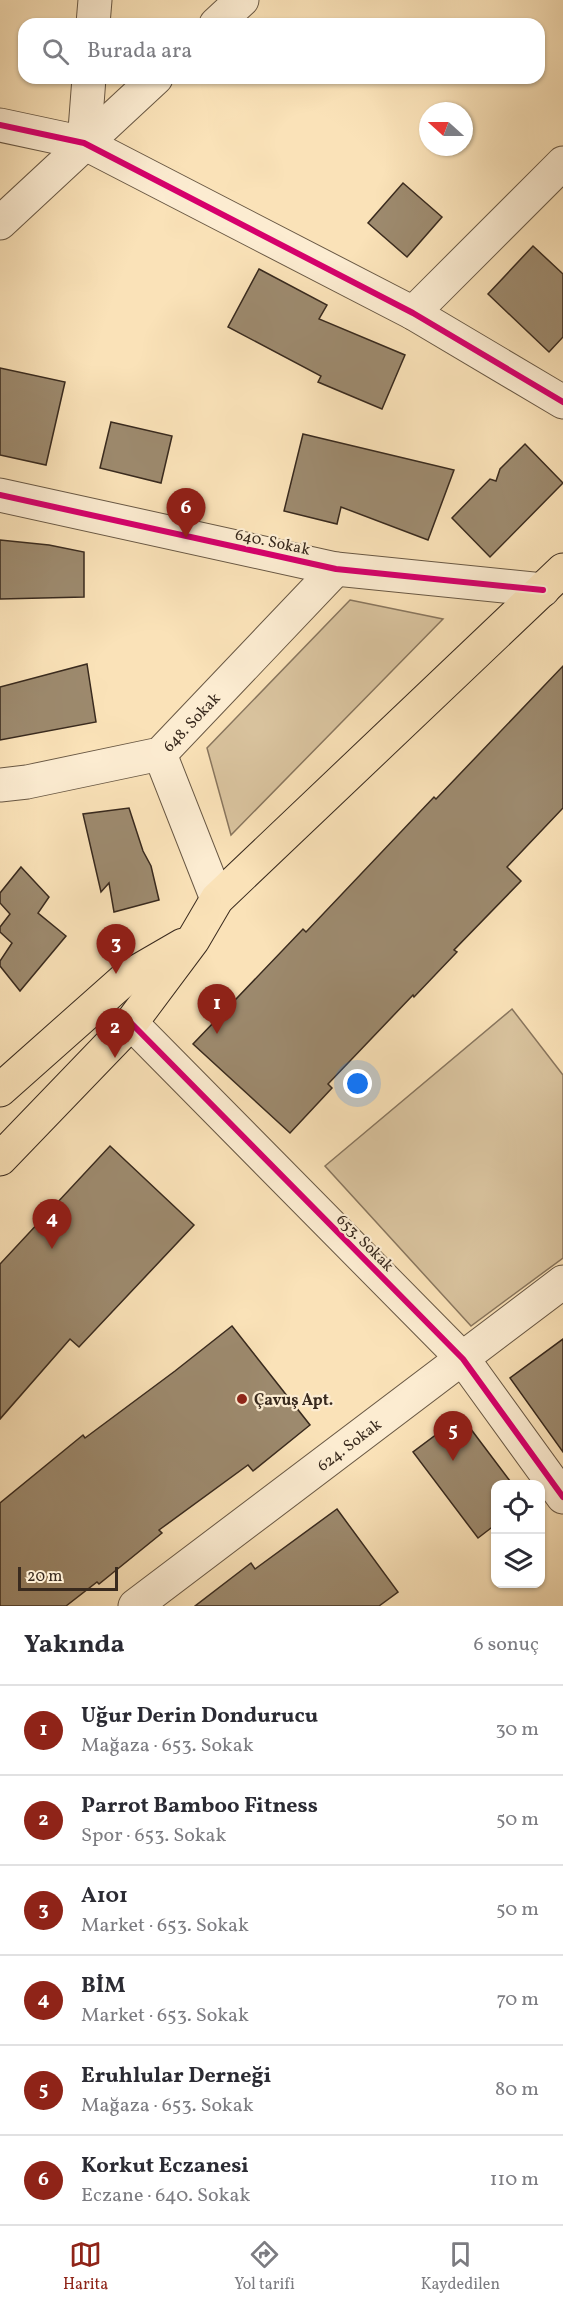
<!DOCTYPE html>
<html lang="tr">
<meta charset="utf-8">
<style>
:root{--surface:#fff;--page:#f7f7f7;--text:#2b2b33;--muted:#7c7c81;--line:#e1e1e2;--accent:#8f2418}
body{margin:0;font-family:Vollkorn,serif;background:var(--page);color:var(--text)}
.controls{position:absolute;right:18px;bottom:18px;display:grid;overflow:hidden;border-radius:12px;box-shadow:0 2px 4px #0004}
.controls button{width:54px;height:54px;display:grid;place-items:center;padding:0;border:0;border-bottom:2px solid var(--line);background:var(--surface);color:var(--text);font:30px sans-serif}
.compass{position:absolute;left:419px;top:102px;width:54px;height:54px;border-radius:50%;background:var(--surface);box-shadow:0 2px 4px #0004;rotate:291deg}
.scale{position:absolute;left:18px;bottom:15px;width:100px;box-sizing:border-box;padding-left:6px;border:3px solid #392a1e;border-top:0;font-size:16px;line-height:21px;white-space:nowrap;color:#392a1e;-webkit-text-stroke:4px #fcecd1;paint-order:stroke}
.you{position:absolute;left:358px;top:1084px;width:21px;height:21px;margin:-15px;border:4px solid #fff;border-radius:50%;background:#1a73e8;box-shadow:0 0 0 9px #1a73e833}
.badge{display:grid;place-items:center;width:39px;height:39px;border-radius:50%;background:var(--accent);color:#fff;font-size:20px;font-weight:700}
.pin{position:absolute;translate:-50% -50px;filter:drop-shadow(0 2px 3px #0008)}
.pin::after{content:'';position:absolute;top:32px;width:21px;height:18px;background:inherit;clip-path:polygon(0 0,100% 0,50% 100%)}
.list{margin:0;padding:0;list-style:none}
h2{display:flex;justify-content:space-between;align-items:center;height:78px;margin:0;padding:0 24px;font-size:26px}
h2 small{font-size:20px;font-weight:400;color:var(--muted)}
.list li{display:grid;grid-template-columns:39px 1fr auto;gap:18px;align-items:center;box-sizing:border-box;height:90px;padding:0 24px;border-top:2px solid var(--line)}
.list b{display:block;font-size:22px;white-space:nowrap}
.list p{margin:0;font-size:20px;white-space:nowrap;color:var(--muted)}
.list em{font-size:20px;font-style:normal;color:var(--muted)}
.icon{flex:none;width:33px;height:33px;fill:none;stroke:currentColor;stroke-width:2;stroke-linecap:round;stroke-linejoin:round}
.map{position:relative;flex:none;width:563px;height:1606px;overflow:hidden}
.search{position:absolute;background:var(--surface);box-shadow:0 2px 4px #0004;left:18px;right:18px;top:18px;height:66px;display:flex;align-items:center;gap:15px;box-sizing:border-box;padding:0 21px;border-radius:18px;color:var(--muted);font-size:22px}
.sheet{height:618px;background:var(--surface)}
nav{display:flex;justify-content:space-around;align-items:center;box-sizing:border-box;height:84px;border-top:2px solid var(--line);background:var(--surface);font-size:16px;color:var(--muted)}
nav a{display:grid;justify-items:center;gap:3px}
nav .on{color:var(--accent)}
.map>svg:first-child{display:block}
.green{fill:#d9c39e;stroke:#89765e;stroke-width:1.5}
.building{fill:#9d8a6e;stroke:#392a1e;stroke-width:1.5}
.lines{fill:none;stroke-linecap:round;stroke-linejoin:round}
.minor-casing{stroke:#695844;stroke-width:35}
.major-casing{stroke:#392a1e;stroke-width:35}
.minor{stroke:#fcecd1;stroke-width:33}
.major{stroke:#fae2b8;stroke-width:33}
.cycleway-casing{stroke:#fcecd1;stroke-width:10}
.cycleway{stroke:#d6006c;stroke-width:6}
.poi-dot{fill:#8f2418;stroke:#fcecd1;stroke-width:2}
.labels{text-anchor:middle;stroke-width:4.5;stroke-linejoin:round;paint-order:stroke}
.street-label{font-size:16px;fill:#392a1e;stroke:#fcecd1}
.poi-label{font-size:16px;font-weight:bold;fill:#392a1e;stroke:#fcecd1;text-anchor:start}
</style>
<div class="map">
<svg width="563" height="1606" viewBox="0 0 563 1606">
<rect width="100%" height="100%" fill="#fae2b8"/>
<filter id="stains"><feTurbulence type="fractalNoise" baseFrequency=".00333" numOctaves="4"/><feColorMatrix values="0 0 0 0 .2 0 0 0 0 .09 0 0 0 0 .02 0 0 0 .5 -.17"/></filter>
<radialGradient id="worn" r=".72"><stop offset=".6" stop-color="#630" stop-opacity="0"/><stop offset="1" stop-color="#630" stop-opacity=".3"/></radialGradient>
<g class="green">
<path d="M350,600l93,19 -212,216 -24,-87z"/>
<path d="M512,1009l51,66v183l-92,68 -146,-160z"/>
</g>
<g class="building">
<path d="M403,183l39,34 -35,40 -39,-34z"/>
<path d="M533,246l30,28v63l-14,15 -61,-58z"/>
<path d="M259,269l68,36 -8,14 86,36 -23,54 -64,-27 3,-6 -93,-49z"/>
<path d="M0,368l65,14 -19,83 -46,-10z"/>
<path d="M111,422l61,14 -11,47 -61,-15z"/>
<path d="M303,434l151,36 -26,70 -87,-33 -4,17 -53,-13z"/>
<path d="M525,444l38,39 -73,74 -38,-39 38,-39 6,2 4,-12z"/>
<path d="M0,540l49,5 35,7v45l-84,2z"/>
<path d="M87,664l9,58 -96,18v-53z"/>
<path d="M563,666v142l-56,59 14,14 -67,69 3,2 -43,45 -1,-2 -85,89 4,4 -42,45 -97,-89 110,-115 3,3 128,-135 2,2z"/>
<path d="M129,808l14,43 8,15 8,34 -45,12 -5,-29 -8,9 -18,-78z"/>
<path d="M21,867l28,30 -11,16 28,23 -46,55 -20,-25v-5l12,-18 -12,-11v-5l10,-13 -10,-11v-10z"/>
<path d="M110,1146l84,79 -115,122 -9,-8 -70,80v-155z"/>
<path d="M232,1326l78,99 -57,46 -5,-6 -89,65 3,3 -63,51 -2,-2 -31,24h-66v-103l83,-68 2,3 90,-67z"/>
<path d="M563,1339v113l-53,-74z"/>
<path d="M461,1416l52,69h-18v40l-17,13 -65,-86z"/>
<path d="M337,1509l61,83 -19,14h-184l56,-43 4,6z"/>
</g>
<g class="lines">
<g class="minor-casing">
<g id="minor">
<path d="M93,24l2,-24"/>
<path d="M216,24l26,-24"/>
<path d="M0,125l84,18 329,170 150,89"/>
<path d="M84,143l5,-65"/>
<path d="M0,223l156,-145"/>
<path d="M413,313l150,-150"/>
<path d="M0,495l336,74 207,21"/>
<path d="M160,754l57,145"/>
<path id="s1" d="M0,785l27,-3 133,-28 176,-185"/>
<path d="M131,1023l332,336 100,138"/>
<path id="s2" d="M135,1606l428,-324"/>
</g>
</g>
<g class="major-casing">
<g id="major">
<path d="M0,1090l126,-112 57,-33"/>
<path d="M0,1159l131,-136 62,-83 24,-41 346,-329"/>
</g>
</g>
<use href="#minor" class="minor"/>
<use href="#major" class="major"/>
<g class="cycleway-casing">
<g id="cycleway">
<path d="M0,125l84,18 329,170 150,89"/>
<path d="M0,495l336,74 207,21"/>
<path d="M131,1023l332,336 100,138"/>
</g>
</g>
<use href="#cycleway" class="cycleway"/>
</g>
<circle class="poi-dot" cx="242" cy="1399" r="6"/>
<g class="labels">
<g class="street-label">
<text transform="translate(273 541) rotate(12)" y="6">640. Sokak</text>
<text dy="6" stroke="none"><textPath href="#s1" startOffset="208">648. Sokak</textPath></text>
<text transform="translate(366 1242) rotate(45)" y="6">653. Sokak</text>
<text dy="6" stroke="none"><textPath href="#s2" startOffset="268">624. Sokak</textPath></text>
</g>
<g class="poi-label">
<text x="254" y="1405">Çavuş Apt.</text>
</g>
</g>
<rect width="100%" height="100%" filter="url(#stains)"/>
<rect width="100%" height="100%" fill="url(#worn)"/>
</svg>
<div class="controls">
<button><svg class="icon" aria-label="locate" viewBox="0 0 24 24"><circle cx="12" cy="12" r="6"/><path d="M12 2v4M12 18v4M2 12h4M18 12h4"/></svg></button>
<button><svg class="icon" aria-label="layers" viewBox="0 0 24 24"><path d="M12 4l9 5-9 5-9-5zM3 14l9 5 9-5"/></svg></button>
</div>
<svg class="compass" viewBox="-18 -18 36 36"><path d="M0-13l5 13h-10z" fill="#e53935"/><path d="M0 13l5-13h-10z" fill="#7c7c81"/></svg>
<div class="scale">20 m</div>
<div class="you"></div>
<div class="pin badge" style="left:217px;top:1034px">1</div>
<div class="pin badge" style="left:115px;top:1058px">2</div>
<div class="pin badge" style="left:116px;top:974px">3</div>
<div class="pin badge" style="left:52px;top:1249px">4</div>
<div class="pin badge" style="left:453px;top:1461px">5</div>
<div class="pin badge" style="left:186px;top:538px">6</div>
<div class="search"><svg class="icon" aria-label="search" viewBox="0 0 24 24"><circle cx="10" cy="10" r="6"/><path d="M15 15l6 6"/></svg>Burada ara</div>
</div>
<section class="sheet">
<h2>Yakında<small>6 sonuç</small></h2>
<ul class="list">
<li><span class="badge">1</span><div><b>Uğur Derin Dondurucu</b><p>Mağaza · 653. Sokak</p></div><em>30 m</em></li>
<li><span class="badge">2</span><div><b>Parrot Bamboo Fitness</b><p>Spor · 653. Sokak</p></div><em>50 m</em></li>
<li><span class="badge">3</span><div><b>A101</b><p>Market · 653. Sokak</p></div><em>50 m</em></li>
<li><span class="badge">4</span><div><b>BİM</b><p>Market · 653. Sokak</p></div><em>70 m</em></li>
<li><span class="badge">5</span><div><b>Eruhlular Derneği</b><p>Mağaza · 653. Sokak</p></div><em>80 m</em></li>
<li><span class="badge">6</span><div><b>Korkut Eczanesi</b><p>Eczane · 640. Sokak</p></div><em>110 m</em></li>
</ul>
</section>
<nav>
<a class="on"><svg class="icon" aria-label="map" viewBox="0 0 24 24"><path d="M3 6l6-2 6 2 6-2v14l-6 2-6-2-6 2zM9 4v14M15 6v14"/></svg>Harita</a>
<a><svg class="icon" aria-label="directions" viewBox="0 0 24 24"><path d="M12 3l9 9-9 9-9-9zM9 14v-3h6M13 9l2 2-2 2"/></svg>Yol tarifi</a>
<a><svg class="icon" aria-label="saved" viewBox="0 0 24 24"><path d="M7 4h10v16l-5-4-5 4z"/></svg>Kaydedilen</a>
</nav>
